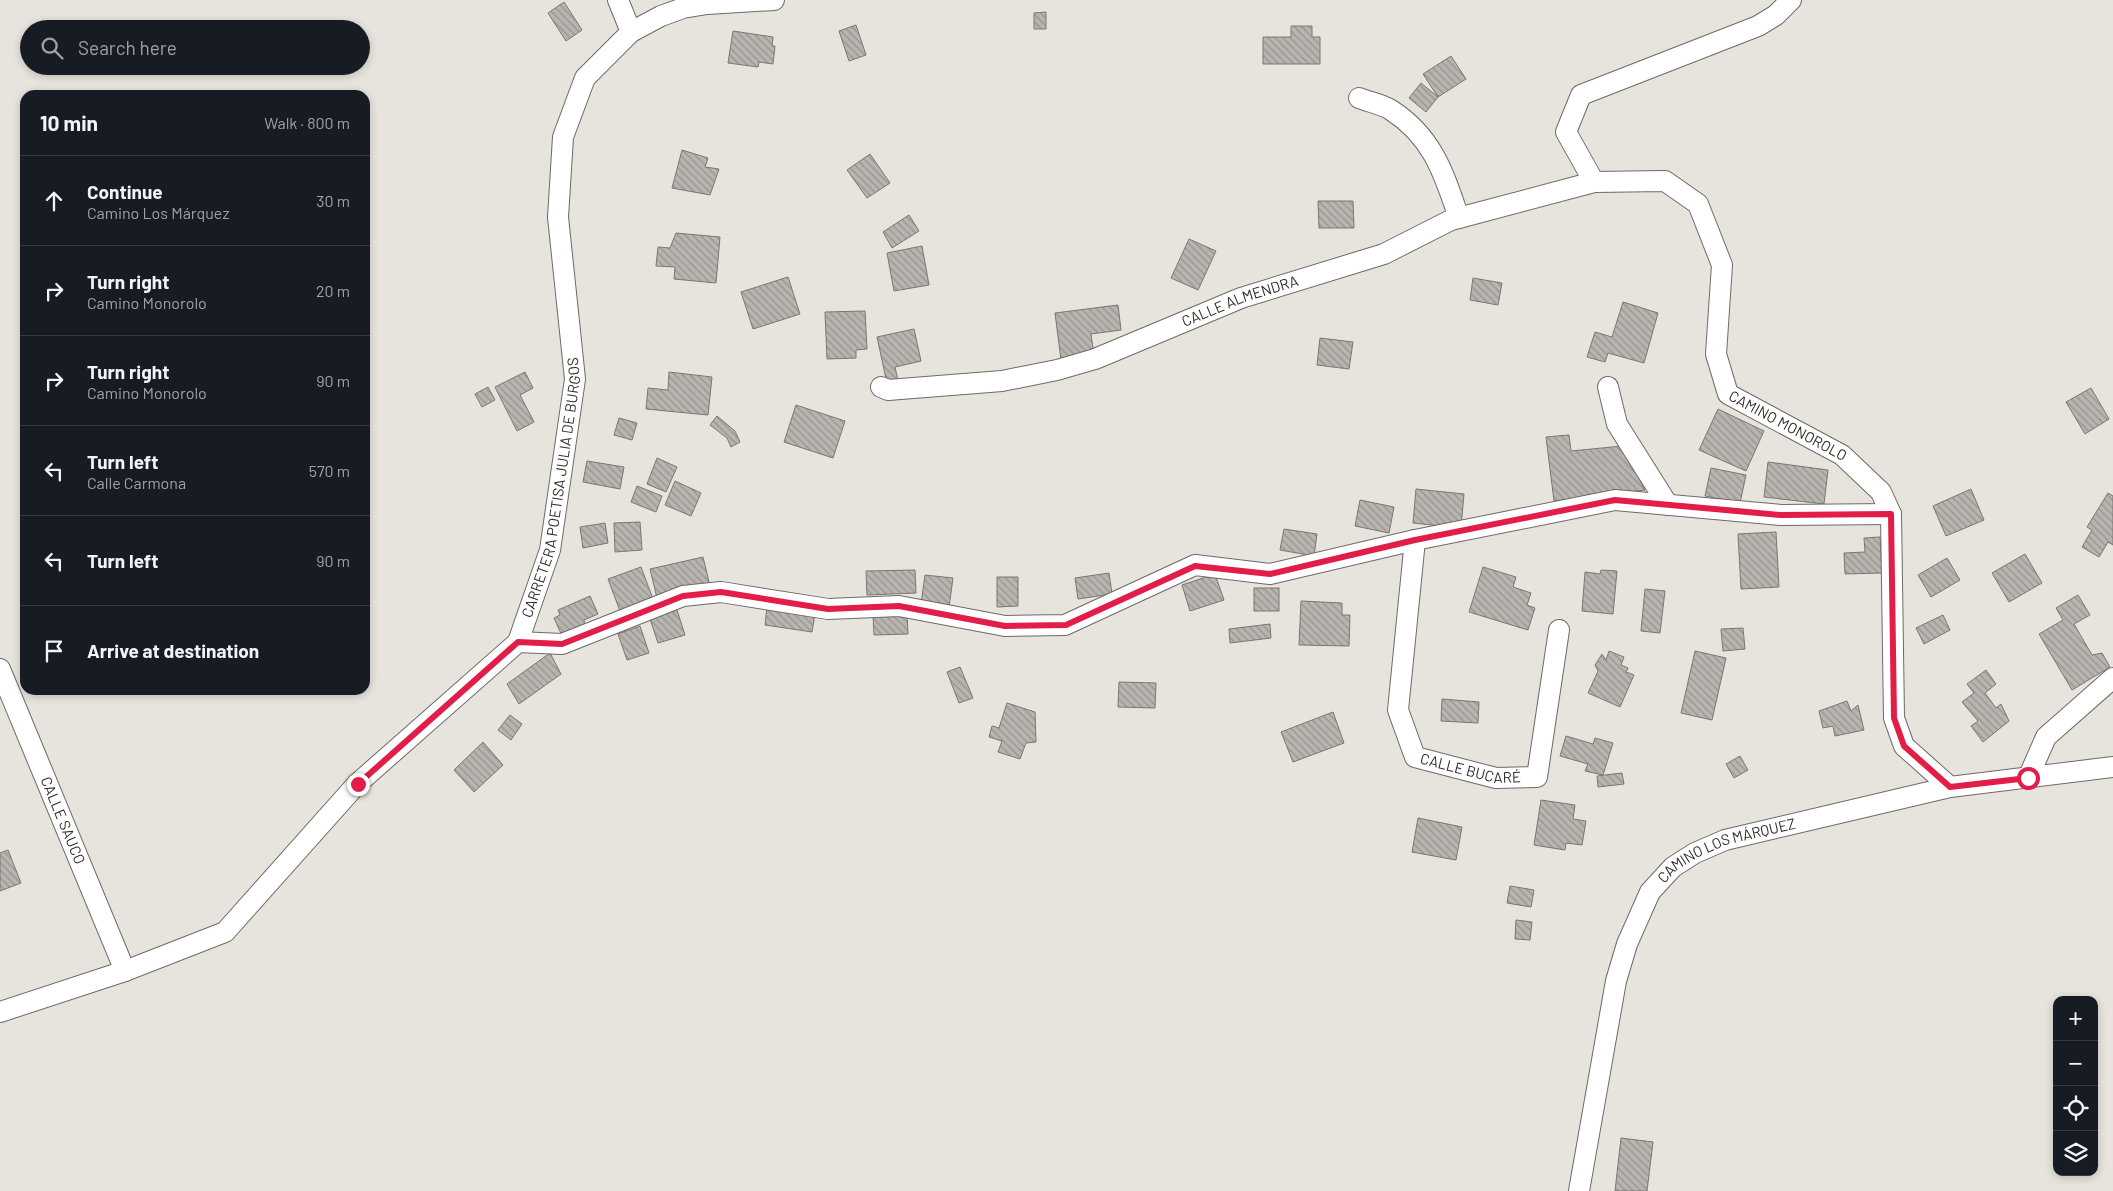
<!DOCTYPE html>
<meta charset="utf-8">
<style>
:root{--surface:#171b24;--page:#20242c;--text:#f1f3f6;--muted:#9ea1a6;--line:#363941}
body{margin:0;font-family:Barlow,sans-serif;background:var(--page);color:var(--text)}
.controls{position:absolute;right:15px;bottom:15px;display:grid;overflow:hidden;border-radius:10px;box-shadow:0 2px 8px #0003}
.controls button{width:45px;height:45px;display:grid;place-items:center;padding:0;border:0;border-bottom:1px solid var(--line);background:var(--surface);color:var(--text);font:25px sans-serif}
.stop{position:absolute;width:15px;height:15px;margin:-11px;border:4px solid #e11d48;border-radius:50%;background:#fff}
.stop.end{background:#e11d48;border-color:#fff;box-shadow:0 1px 5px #0008}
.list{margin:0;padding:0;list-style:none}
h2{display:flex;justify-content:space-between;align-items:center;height:65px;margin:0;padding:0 20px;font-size:21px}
h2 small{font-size:16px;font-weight:400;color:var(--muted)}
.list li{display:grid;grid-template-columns:32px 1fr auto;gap:15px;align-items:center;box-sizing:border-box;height:90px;padding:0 20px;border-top:1px solid var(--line)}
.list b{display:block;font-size:19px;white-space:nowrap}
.list p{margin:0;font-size:16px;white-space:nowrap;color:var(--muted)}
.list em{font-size:16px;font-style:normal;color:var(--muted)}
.icon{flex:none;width:28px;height:28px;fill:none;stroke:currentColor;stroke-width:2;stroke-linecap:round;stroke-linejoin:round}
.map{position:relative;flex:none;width:2113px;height:1191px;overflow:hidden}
.search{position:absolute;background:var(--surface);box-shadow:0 2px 8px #0003;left:20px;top:20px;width:350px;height:55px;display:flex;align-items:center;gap:12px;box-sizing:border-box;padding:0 18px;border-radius:28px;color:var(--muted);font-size:19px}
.panel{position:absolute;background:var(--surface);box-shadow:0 2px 8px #0003;left:20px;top:90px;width:350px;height:605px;border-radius:15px}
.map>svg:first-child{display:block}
.building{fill:url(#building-back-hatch);stroke:#7a7671}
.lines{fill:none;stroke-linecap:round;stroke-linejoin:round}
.minor-casing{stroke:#6e6a65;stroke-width:22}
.minor{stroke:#fff;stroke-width:20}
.route{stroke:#e11d48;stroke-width:6}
.labels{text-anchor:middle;stroke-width:4.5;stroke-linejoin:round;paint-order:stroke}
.street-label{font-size:15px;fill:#312f2d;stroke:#fff}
</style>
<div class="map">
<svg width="2113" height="1191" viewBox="0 0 2113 1191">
<defs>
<pattern id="building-back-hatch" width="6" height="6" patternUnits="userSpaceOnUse" patternTransform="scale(1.25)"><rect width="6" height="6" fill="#b8b4af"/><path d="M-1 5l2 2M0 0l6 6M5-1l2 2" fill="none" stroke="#96938f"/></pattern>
</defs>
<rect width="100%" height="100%" fill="#e7e3dd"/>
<g class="building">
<path d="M564,2l18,28 -16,11 -18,-28z"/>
<path d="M1046,12v17h-12v-16z"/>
<path d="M856,25l10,30 -17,6 -10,-30z"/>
<path d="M1291,26h21v11h8v27h-57v-27h28z"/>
<path d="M733,31l40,6 -1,9h3l-2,18 -14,-2 -1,5 -30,-4z"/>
<path d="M1451,56l15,23 -28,18 -15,-23z"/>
<path d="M1421,83l17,14 -12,15 -17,-14z"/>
<path d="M682,150l26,8 -3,9 14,2 -9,26 -38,-7z"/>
<path d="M870,154l20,29 -23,15 -20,-28z"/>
<path d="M1318,201h35l1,27h-35z"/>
<path d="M909,215l10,16 -27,17 -9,-16z"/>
<path d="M676,233l44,4 -4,46 -42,-4 1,-12 -19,-1 2,-19 12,1z"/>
<path d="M1189,239l27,12 -18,39 -27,-12z"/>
<path d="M922,246l7,39 -35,6 -7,-38z"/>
<path d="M788,277l12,37 -47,15 -12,-37z"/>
<path d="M1473,278l29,5 -4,22 -28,-5z"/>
<path d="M1623,302l35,11 -14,50 -36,-10 -3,9 -18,-5 8,-25 17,5z"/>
<path d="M1118,305l3,25 -30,4 3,22 -33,4 -6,-47z"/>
<path d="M865,311l2,38 -11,1v8l-29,1 -2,-47z"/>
<path d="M914,329l7,32 -26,6 4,18 -11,3 -11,-51z"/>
<path d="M1320,338l33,4 -4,27 -32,-4z"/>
<path d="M525,372l8,16 -13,7 14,27 -17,9 -22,-44z"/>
<path d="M669,372l43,5 -4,38 -62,-6 2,-21 20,2z"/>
<path d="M488,387l7,13 -13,7 -7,-13z"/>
<path d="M2091,388l18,31 -24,15 -19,-32z"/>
<path d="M796,405l49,16 -12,37 -49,-16z"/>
<path d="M1718,409l46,22 -18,40 -47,-21z"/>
<path d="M717,416l18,15 5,11 -9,5 -4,-9 -17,-13z"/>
<path d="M619,418l18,5 -5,17 -18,-5z"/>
<path d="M1569,435l2,16 51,-5 23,44 -91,11 -8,-64z"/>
<path d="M657,458l20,9 -11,25 -19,-8z"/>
<path d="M587,461l37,6 -4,22 -37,-7z"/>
<path d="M1768,462l60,8 -4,34 -60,-7z"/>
<path d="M1711,468l35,7 -6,28 -35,-7z"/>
<path d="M675,481l26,12 -10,23 -26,-11z"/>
<path d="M637,486l25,10 -6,16 -25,-10z"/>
<path d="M1416,489l48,5 -3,34 -48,-5z"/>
<path d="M1971,489l13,31 -38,16 -13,-30z"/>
<path d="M2108,493l5,3v49l-5,-3 -9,15 -17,-10 10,-17 -5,-3z"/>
<path d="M1360,500l34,7 -5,26 -34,-7z"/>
<path d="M640,522l2,28 -27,2 -1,-29z"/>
<path d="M605,523l3,20 -25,5 -3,-21z"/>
<path d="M1284,529l33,5 -3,22 -34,-6z"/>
<path d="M1776,532l3,55 -38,2 -3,-55z"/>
<path d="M1880,537l2,36 -37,1 -1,-21 21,-1 -1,-14z"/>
<path d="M2025,554l17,29 -33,19 -17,-29z"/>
<path d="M703,557l7,29 -53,12 -7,-29z"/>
<path d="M1947,558l13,22 -29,17 -13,-22z"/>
<path d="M641,567l12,32 -33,12 -12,-32z"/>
<path d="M1483,567l33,10 -3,10 18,6 -4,12 8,3 -7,22 -59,-18z"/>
<path d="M915,570l1,23 -49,2 -1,-24z"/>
<path d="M1601,570l16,1 -4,43 -31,-3 3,-39 15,2z"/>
<path d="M1109,573l3,21 -34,5 -3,-21z"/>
<path d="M1215,574l9,26 -34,11 -8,-26z"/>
<path d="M925,575l28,3 -4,29 -28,-3z"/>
<path d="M997,577h21v29l-21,1z"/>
<rect x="1254" y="588" width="25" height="23"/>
<path d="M1645,589l20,2 -5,42 -19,-2z"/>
<path d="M2078,595l12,20 -16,9 18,31 10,-2 8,14 -38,23 -33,-56 24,-14 -7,-12z"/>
<path d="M590,596l8,18 -14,6 1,8 -22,10 -9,-20 6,-3 -2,-5z"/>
<path d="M1301,601l41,2v12h8l-1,31 -50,-1z"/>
<path d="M767,607l48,7 -3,18 -47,-7z"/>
<path d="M677,610l8,25 -27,8 -8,-24z"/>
<path d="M907,614l1,20 -34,1 -1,-20z"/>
<path d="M1943,615l7,15 -26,14 -8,-16z"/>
<path d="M1270,624l1,14 -41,5 -1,-14z"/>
<path d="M640,626l9,27 -22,7 -9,-26z"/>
<path d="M1743,628l2,21 -22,2 -2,-22z"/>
<path d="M1609,651l15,6 -3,8 7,3 -2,4 8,3 -14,32 -32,-14 10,-22 -3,-6 7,-11 4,6z"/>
<path d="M1695,651l31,7 -14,62 -31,-7z"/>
<path d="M550,653l11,21 -42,30 -12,-20z"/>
<path d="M960,667l13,31 -14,5 -12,-31z"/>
<path d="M1986,670l10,14 -11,9 11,15 5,-4 8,17 -26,21 -12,-16 7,-5 -16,-19 12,-9 -7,-9z"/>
<path d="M1119,682l37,1 -1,25 -37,-1z"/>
<path d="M1442,699l37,3 -1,21 -37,-2z"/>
<path d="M1847,701l4,10 7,-6 6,25 -29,6 -2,-10 -10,2 -4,-17z"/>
<path d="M1007,703l28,9 1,30 -10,1 -6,16 -22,-7 4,-11 -13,-4 3,-11 7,2z"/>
<path d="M1333,712l11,31 -51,19 -12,-30z"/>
<path d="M510,715l12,9 -11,16 -13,-10z"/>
<path d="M1566,736l27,8 2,-6 18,5 -10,32 -18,-4 3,-7 -28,-8z"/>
<path d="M483,742l20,23 -29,27 -20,-22z"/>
<path d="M1740,756l8,14 -14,8 -8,-14z"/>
<path d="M1622,773l2,11 -26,3 -1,-11z"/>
<path d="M1541,800l34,5 -2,14 13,2 -4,24 -16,-2 -1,7 -31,-5z"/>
<path d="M1418,818l44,9 -6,33 -44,-8z"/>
<path d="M8,850l13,33 -21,8v-38z"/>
<path d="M1510,886l24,4 -3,17 -24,-4z"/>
<path d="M1516,920l16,2 -2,18 -15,-1z"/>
<path d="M1621,1138l32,4 -6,49h-32z"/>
</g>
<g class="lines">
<g class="minor-casing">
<g id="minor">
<path d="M618,0l13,32"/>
<path d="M1359,98c10,4 23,6 32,12 42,27 53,64 68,108"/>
<path d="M1594,182l-28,-50 15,-37 177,-69 18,-11 15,-15"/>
<path id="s1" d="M881,387l7,3 114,-9 55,-11 38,-11 146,-61 143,-44 67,-34 143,-38 71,-1 33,23 24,61 -6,89 12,40 114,61 39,37 10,22 3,204 10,28 46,41"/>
<path d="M1608,387l9,37 51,81"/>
<path id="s2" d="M1415,540l-17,170 17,47 81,21 41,-1 22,-147"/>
<path d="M518,642l44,2 121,-48 38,-4 107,17 71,-3 106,20 60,-1 130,-60 75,9 145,-34 200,-40 166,15 110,-1"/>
<path id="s3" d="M0,669l125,302"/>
<path d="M2028,778l18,-41 67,-59"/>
<path id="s4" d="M0,1012l125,-41 100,-39 132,-148 161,-142 32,-92 25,-171 -17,-162 5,-80 22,-59 46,-46 30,-16 22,-8 24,-4 67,-4"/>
<path id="s5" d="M1579,1191l37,-210 11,-37 23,-52 23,-25 22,-14 30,-13 225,-53 163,-20"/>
</g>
</g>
<use href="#minor" class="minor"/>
</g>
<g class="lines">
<path class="route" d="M358,784l160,-142 44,2 121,-48 38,-4 107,17 71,-3 106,20 61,-1 129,-59 75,8 145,-34 200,-40 166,15 110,-1 3,204 10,28 46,41 78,-9"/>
</g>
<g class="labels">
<g class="street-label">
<text dy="5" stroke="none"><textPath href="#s1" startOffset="374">CALLE ALMENDRA</textPath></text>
<text dy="5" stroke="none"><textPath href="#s1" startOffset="1124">CAMINO MONOROLO</textPath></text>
<text dy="5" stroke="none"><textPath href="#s4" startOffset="811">CARRETERA POETISA JULIA DE BURGOS</textPath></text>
<text dy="5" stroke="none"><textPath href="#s2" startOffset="278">CALLE BUCARÉ</textPath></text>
<text dy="5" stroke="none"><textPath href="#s3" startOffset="164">CALLE SAUCO</textPath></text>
<text dy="5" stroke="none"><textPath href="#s5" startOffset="399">CAMINO LOS MÁRQUEZ</textPath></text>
</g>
</g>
</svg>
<div class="controls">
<button>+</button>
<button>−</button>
<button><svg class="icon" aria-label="locate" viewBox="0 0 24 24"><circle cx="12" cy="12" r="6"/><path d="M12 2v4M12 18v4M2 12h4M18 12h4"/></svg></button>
<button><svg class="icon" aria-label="layers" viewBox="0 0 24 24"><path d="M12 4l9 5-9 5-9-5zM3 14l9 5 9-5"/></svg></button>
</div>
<div class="stop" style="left:2028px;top:778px"></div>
<div class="stop end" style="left:358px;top:784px"></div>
<div class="search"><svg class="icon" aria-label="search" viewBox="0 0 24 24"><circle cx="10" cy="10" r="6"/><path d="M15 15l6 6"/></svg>Search here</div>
<section class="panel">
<h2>10 min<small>Walk · 800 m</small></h2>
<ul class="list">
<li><svg class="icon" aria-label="ahead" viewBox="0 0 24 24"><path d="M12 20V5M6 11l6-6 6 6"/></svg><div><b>Continue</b><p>Camino Los Márquez</p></div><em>30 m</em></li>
<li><svg class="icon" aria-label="right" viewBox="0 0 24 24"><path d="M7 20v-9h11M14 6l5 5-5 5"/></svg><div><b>Turn right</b><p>Camino Monorolo</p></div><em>20 m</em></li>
<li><svg class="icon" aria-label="right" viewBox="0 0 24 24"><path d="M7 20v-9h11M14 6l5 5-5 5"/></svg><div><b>Turn right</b><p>Camino Monorolo</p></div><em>90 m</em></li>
<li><svg class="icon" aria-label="left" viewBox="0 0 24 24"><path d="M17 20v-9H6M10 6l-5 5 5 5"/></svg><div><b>Turn left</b><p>Calle Carmona</p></div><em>570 m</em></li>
<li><svg class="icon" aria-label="left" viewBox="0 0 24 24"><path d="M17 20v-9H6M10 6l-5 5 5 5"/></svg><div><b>Turn left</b></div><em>90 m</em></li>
<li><svg class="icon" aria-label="arrive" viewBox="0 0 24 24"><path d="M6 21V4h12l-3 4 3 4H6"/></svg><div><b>Arrive at destination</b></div></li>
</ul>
</section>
</div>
